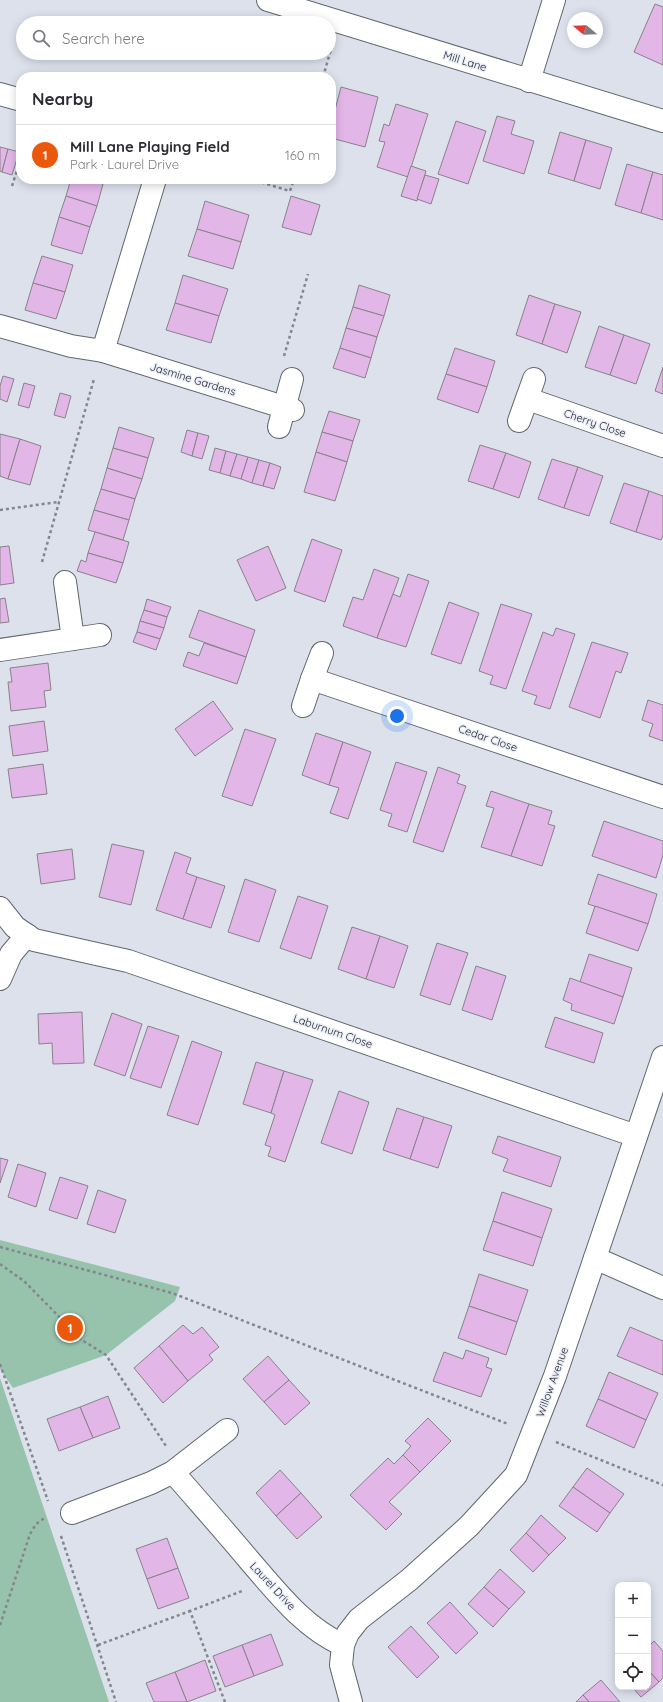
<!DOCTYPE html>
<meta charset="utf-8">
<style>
:root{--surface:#fff;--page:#f2f2f3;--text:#2b2b33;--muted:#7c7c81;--line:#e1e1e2;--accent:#ea580c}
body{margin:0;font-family:Quicksand,sans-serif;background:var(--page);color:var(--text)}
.controls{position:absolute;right:12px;bottom:12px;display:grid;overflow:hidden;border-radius:8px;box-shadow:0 2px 10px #0003}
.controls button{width:36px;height:36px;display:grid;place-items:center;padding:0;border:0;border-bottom:1px solid var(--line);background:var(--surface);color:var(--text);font:20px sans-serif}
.compass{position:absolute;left:567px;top:12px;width:36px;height:36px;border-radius:50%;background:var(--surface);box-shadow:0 2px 10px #0003;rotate:289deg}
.you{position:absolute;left:397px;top:716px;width:14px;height:14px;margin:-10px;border:3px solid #fff;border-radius:50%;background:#1a73e8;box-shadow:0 0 0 6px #1a73e833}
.badge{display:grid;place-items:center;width:26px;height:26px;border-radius:50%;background:var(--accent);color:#fff;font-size:13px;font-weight:700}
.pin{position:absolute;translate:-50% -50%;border:2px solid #fff;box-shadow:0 1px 4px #0006}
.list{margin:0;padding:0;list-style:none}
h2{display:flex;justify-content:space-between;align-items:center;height:52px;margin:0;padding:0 16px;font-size:17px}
h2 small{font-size:13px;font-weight:400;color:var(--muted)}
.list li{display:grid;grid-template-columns:26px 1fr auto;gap:12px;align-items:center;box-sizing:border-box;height:60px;padding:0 16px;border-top:1px solid var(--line)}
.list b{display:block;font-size:15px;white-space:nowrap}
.list p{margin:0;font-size:13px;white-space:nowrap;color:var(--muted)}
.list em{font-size:13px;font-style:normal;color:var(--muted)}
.icon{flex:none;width:22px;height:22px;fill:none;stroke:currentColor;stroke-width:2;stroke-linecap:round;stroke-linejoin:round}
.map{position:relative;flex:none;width:663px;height:1702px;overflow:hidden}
.search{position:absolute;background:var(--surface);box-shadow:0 2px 10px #0003;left:16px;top:16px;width:320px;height:44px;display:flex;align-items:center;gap:10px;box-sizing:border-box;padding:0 14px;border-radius:22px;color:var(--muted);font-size:15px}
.panel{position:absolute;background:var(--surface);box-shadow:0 2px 10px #0003;left:16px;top:72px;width:320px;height:112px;border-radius:16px}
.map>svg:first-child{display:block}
.green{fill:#97c3ac}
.building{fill:#e3b6e8;stroke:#89828a}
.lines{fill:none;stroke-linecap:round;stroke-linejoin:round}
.street-casing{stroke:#62666f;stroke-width:24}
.path{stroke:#83868e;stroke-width:2.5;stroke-dasharray:3 3;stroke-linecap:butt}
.street{stroke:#fff;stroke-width:22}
.labels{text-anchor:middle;stroke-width:3;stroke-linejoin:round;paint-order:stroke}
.street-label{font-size:11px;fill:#25262a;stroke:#eaeef9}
</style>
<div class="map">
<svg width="663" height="1702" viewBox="0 0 663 1702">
<rect width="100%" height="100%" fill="#dce1ec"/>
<g class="green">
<path d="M0,1240l180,47 -5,14 -69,54 -93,33 -13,-19z"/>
<path d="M0,1378l109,324h-109z"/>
</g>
<g class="building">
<path d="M655,4l8,3v58l-29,-13z"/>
<path d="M341,87l37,10 -13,50 -34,-9v-13z"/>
<path d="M396,104l32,10 -20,63 -31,-10 8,-25 -6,-1 5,-17 5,2z"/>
<path d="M497,116l18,5 -4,13 23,7 -10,33 -41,-13z"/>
<path d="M456,121l30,10 -18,53 -30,-10z"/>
<path d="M560,132l26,8 -12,41 -26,-8z"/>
<path d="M586,140l26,8 -12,41 -26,-8z"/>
<path d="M0,147l8,2 -6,23 -2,-1z"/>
<path d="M8,149l11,3 -7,23 -10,-3z"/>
<path d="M627,164l26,8 -12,41 -26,-8z"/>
<path d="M411,166l15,5 -9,30 -16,-5z"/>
<path d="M653,172l10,3v45l-22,-7z"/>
<path d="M425,175l14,4 -8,25 -14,-5z"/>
<path d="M31,179h12l-1,4z"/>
<path d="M71,179h14l18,5 -6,22 -31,-10z"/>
<path d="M66,196l31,10 -7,21 -31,-10z"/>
<path d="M291,196l29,9 -9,30 -29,-8z"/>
<path d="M205,201l44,14 -8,27 -44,-13z"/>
<path d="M59,217l31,10 -8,27 -31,-9z"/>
<path d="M197,229l44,13 -8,27 -45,-13z"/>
<path d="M42,256l31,9 -8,27 -32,-9z"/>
<path d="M183,275l45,14 -9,27 -44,-13z"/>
<path d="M33,283l32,9 -9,27 -31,-9z"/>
<path d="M359,285l31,10 -6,21 -31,-9z"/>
<path d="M529,295l26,9 -13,40 -26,-9z"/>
<path d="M175,303l44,13 -8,27 -45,-13z"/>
<path d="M555,304l26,8 -14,41 -25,-9z"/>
<path d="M353,307l31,9 -7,21 -31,-9z"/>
<path d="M599,326l25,9 -14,40 -25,-8z"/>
<path d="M346,328l31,9 -6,21 -31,-10z"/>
<path d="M624,335l26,9 -14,40 -26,-9z"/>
<path d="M340,348l31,10 -6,20 -32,-10z"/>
<path d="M455,348l40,13 -8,26 -41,-13z"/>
<path d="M663,367v27l-8,-3z"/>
<path d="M446,374l41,13 -9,26 -41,-14z"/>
<path d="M3,376l11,3 -7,23 -7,-3v-13z"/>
<path d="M24,383l11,3 -6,22 -11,-3z"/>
<path d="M60,393l11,3 -6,22 -11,-3z"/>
<path d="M329,411l31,9 -7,21 -31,-9z"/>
<path d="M119,427l35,11 -6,20 -35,-10z"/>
<path d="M187,430l11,3 -6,23 -11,-4z"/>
<path d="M322,432l31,9 -6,21 -31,-10z"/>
<path d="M198,433l11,3 -7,23 -10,-3z"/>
<path d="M0,434l20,5 -12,40 -8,-3z"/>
<path d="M20,439l21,7 -11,39 -22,-6z"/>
<path d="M480,445l26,8 -13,36 -25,-8z"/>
<path d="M113,448l35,10 -6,21 -35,-11z"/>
<path d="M215,448l11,3 -6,22 -11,-3z"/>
<path d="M226,451l11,3 -7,22 -10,-3z"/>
<path d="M316,452l31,10 -12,39 -31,-9z"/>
<path d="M506,453l25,9 -12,36 -26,-9z"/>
<path d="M237,454l11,3 -7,22 -11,-3z"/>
<path d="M248,457l11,3 -7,23 -11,-4z"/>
<path d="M552,459l26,8 -14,41 -26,-9z"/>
<path d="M259,460l11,3 -7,23 -11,-3z"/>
<path d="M270,463l11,4 -7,22 -11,-3z"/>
<path d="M578,467l25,9 -14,40 -25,-8z"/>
<path d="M107,468l35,11 -7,20 -34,-10z"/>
<path d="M624,483l25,8 -13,41 -26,-9z"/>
<path d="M101,489l34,10 -6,21 -35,-10z"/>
<path d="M649,491l14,5v39l-2,5 -25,-8z"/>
<path d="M94,510l35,10 -6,20 -35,-10z"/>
<path d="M95,532l34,10 -6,21 -35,-10z"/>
<path d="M312,539l30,11 -17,52 -31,-11z"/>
<path d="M9,546l5,37 -14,2v-38z"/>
<path d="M268,546l18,42 -30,13 -19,-41z"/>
<path d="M88,553l35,10 -7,20 -39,-12 4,-11 5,2z"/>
<path d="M374,569l25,9 -22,60 -34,-12 10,-29 10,3z"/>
<path d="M408,574l21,7 -23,66 -29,-9 16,-44 7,3z"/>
<path d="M5,598l4,24 -9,1v-24z"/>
<path d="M147,599l24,8 -4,10 -23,-7z"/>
<path d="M449,602l30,11 -18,51 -30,-10z"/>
<path d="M501,604l31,10 -26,75 -16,-5 3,-8 -14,-5z"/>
<path d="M144,610l23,7 -3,11 -24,-7z"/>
<path d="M199,610l56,20 -9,27 -57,-20z"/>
<path d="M140,621l24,7 -4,11 -23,-7z"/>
<path d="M556,628l19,6 -25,75 -16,-5 3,-8 -15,-5 21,-59 10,4z"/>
<path d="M137,632l23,7 -4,11 -23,-8z"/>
<path d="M592,642l36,11 -7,20 -5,-2 -16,47 -31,-11z"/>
<path d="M204,643l42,14 -9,27 -54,-18 5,-14 11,4z"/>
<path d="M48,663l3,27 -7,1 2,16 -35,4 -3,-29h4l-2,-14z"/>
<path d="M648,700l15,5v36l-14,-5 4,-12 -11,-4z"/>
<path d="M213,701l20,28 -38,27 -20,-27z"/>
<path d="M44,721l4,30 -35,5 -4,-30z"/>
<path d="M245,729l31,10 -24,67 -30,-10z"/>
<path d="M316,733l27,9 -14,43 -27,-10z"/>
<path d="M343,742l28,10 -23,67 -18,-6 9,-25 -10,-3z"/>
<path d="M396,762l31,10 -20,60 -19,-6 4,-12 -12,-4z"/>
<path d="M43,764l4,30 -35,4 -4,-29z"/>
<path d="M438,767l22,8 -3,8 9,3 -23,66 -30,-10z"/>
<path d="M491,791l38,13 -18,52 -30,-9 13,-39 -8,-2z"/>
<path d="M529,804l23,7 -4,13 7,2 -13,40 -31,-10z"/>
<path d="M604,821l59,20v14l-7,23 -64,-22z"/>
<path d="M112,844l32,7 -13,54 -32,-8z"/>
<path d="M72,849l3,30 -34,5 -4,-30z"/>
<path d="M175,852l16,6 -5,15 11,4 -14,42 -27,-9z"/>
<path d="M598,874l59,20 -9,30 -60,-20z"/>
<path d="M197,877l28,9 -14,42 -28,-9z"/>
<path d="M245,879l31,11 -17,52 -31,-10z"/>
<path d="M298,896l30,10 -17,53 -31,-11z"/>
<path d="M595,906l53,18 -10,27 -52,-18z"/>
<path d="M352,927l28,9 -14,43 -28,-10z"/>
<path d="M380,936l28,10 -14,42 -28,-9z"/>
<path d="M437,943l31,10 -18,52 -30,-10z"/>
<path d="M589,954l43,14 -9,29 -43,-15z"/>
<path d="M476,966l30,10 -14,44 -30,-10z"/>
<path d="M570,978l53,19 -9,27 -43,-14 1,-6 -9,-4z"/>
<path d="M82,1012l2,51 -31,1 -1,-21 -13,1 -1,-30z"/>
<path d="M112,1013l30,11 -17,52 -31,-11z"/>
<path d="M555,1017l48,16 -9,30 -49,-16z"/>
<path d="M148,1026l31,10 -18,52 -31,-10z"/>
<path d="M192,1041l30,11 -24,73 -31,-10z"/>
<path d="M256,1062l28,9 -13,42 -28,-9z"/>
<path d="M284,1071l29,9 -28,82 -17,-6 3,-9 -6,-2 10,-30 -4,-2z"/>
<path d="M339,1091l30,11 -17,52 -31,-11z"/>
<path d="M397,1108l27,9 -14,42 -27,-9z"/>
<path d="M424,1117l28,9 -14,42 -28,-9z"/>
<path d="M498,1136l63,21 -10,30 -48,-16 5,-12 -16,-6z"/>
<path d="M0,1158l8,2 -8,23z"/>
<path d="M18,1164l28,9 -10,34 -28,-10z"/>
<path d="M60,1177l28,9 -11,33 -28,-9z"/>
<path d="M98,1190l28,10 -11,33 -28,-9z"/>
<path d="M502,1192l50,17 -10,29 -49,-17z"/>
<path d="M493,1221l49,17 -9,28 -50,-16z"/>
<path d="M479,1274l49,16 -11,32 -48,-16z"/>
<path d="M469,1306l48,16 -11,33 -48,-17z"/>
<path d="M183,1325l10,9 9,-7 17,20 -10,8 4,5 -25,21 -29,-35z"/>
<path d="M630,1327l33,14v34l-46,-19z"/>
<path d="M159,1346l29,35 -25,22 -29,-35z"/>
<path d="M466,1350l23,8 -3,9 6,2 -11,28 -48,-16 11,-29 19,7z"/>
<path d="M268,1356l21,24 -25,22 -21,-23z"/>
<path d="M609,1372l49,21 -12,27 -48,-21z"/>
<path d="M289,1380l21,23 -25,22 -21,-23z"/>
<path d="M108,1396l12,32 -27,10 -13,-31z"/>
<path d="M598,1399l48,21 -12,28 -48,-22z"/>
<path d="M80,1407l13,31 -34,13 -12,-32z"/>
<path d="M428,1418l23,23 -31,31 -17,-17 8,-9 -6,-5z"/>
<path d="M403,1455l17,17 -31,30 13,12 -16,16 -36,-35 38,-37 6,6z"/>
<path d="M587,1468l37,26 -14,19 -37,-26z"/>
<path d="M280,1470l21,23 -25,23 -20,-23z"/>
<path d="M573,1487l37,26 -13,19 -38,-26z"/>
<path d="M301,1493l21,24 -25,22 -21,-23z"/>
<path d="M541,1515l25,23 -17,17 -23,-22z"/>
<path d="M526,1533l23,22 -16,17 -23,-22z"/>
<path d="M167,1538l11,30 -31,11 -11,-30z"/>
<path d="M178,1568l11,30 -31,11 -11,-30z"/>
<path d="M500,1569l25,23 -16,17 -25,-22z"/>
<path d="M484,1587l25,22 -16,18 -25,-23z"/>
<path d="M450,1602l28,31 -22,21 -29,-31z"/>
<path d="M411,1626l28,31 -22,21 -29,-31z"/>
<path d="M271,1634l12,31 -29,11 -12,-31z"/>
<path d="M654,1641l9,10v27l-4,4 -11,-12v-23z"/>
<path d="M242,1645l12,31 -29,11 -12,-31z"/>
<path d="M205,1660l11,31 -29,11 -12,-30z"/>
<path d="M648,1670l11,12 -18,15 -9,-10h16z"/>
<path d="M175,1672l12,30h-33l-8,-19z"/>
<path d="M601,1680l19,22h-31l-6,-7z"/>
<path d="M583,1695l6,7h-13z"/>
</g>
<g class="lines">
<g class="street-casing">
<g id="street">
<path d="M268,0l395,121"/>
<path d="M529,81l25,-81"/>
<path d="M0,94l21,6"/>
<path d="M0,326l71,20 32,5 190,59"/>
<path d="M103,351l52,-172"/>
<path d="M528,399l135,47"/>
<path d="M519,421l15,-42"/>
<path d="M279,427l13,-48"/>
<path d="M65,582l8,57"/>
<path d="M0,650l100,-15"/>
<path d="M322,653l-10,26 351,118"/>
<path d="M303,706l9,-27"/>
<path d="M0,908l15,19 19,13 94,21 508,175"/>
<path d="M0,979l11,-25 16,-19"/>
<path d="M595,1258l68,30"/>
<path d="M173,1472c25,29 51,58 76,88 27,31 55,68 94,85"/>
<path d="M72,1513l79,-30 22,-11 54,-42"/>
<path d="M351,1702l-10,-37 2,-20 5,-12 11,-14 50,-39 60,-54 47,-51 39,-99 108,-319"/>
</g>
</g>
<g class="path">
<path d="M323,77l9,-31"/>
<path d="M250,179l40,12 4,-12"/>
<path d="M12,186l9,-28"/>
<path d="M284,356l24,-82"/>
<path d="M0,510l58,-8"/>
<path d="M42,562l52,-183"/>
<path d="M0,1247l172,46 336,131"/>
<path d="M0,1264l24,17 58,59 24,15 60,91"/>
<path d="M0,1364l48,137"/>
<path d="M556,1442l107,43"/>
<path d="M61,1536l55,166"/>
<path d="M0,1625l30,-91 6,-10 10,-7"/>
<path d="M98,1645l92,-34"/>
<path d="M225,1702l-35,-91 52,-20"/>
</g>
<use href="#street" class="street"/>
</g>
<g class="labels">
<g class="street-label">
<text transform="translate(465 61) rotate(17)" y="4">Mill Lane</text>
<text transform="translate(193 379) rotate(17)" y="4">Jasmine Gardens</text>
<text transform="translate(595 423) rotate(19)" y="4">Cherry Close</text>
<text transform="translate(488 738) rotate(19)" y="4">Cedar Close</text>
<text transform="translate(333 1031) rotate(19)" y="4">Laburnum Close</text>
<text transform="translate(552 1382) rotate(-70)" y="4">Willow Avenue</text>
<text transform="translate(273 1586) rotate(47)" y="4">Laurel Drive</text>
</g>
</g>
</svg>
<div class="controls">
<button>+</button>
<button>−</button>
<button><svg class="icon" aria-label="locate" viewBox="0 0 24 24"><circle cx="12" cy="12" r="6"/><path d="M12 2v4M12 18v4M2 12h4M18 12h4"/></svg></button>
</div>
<svg class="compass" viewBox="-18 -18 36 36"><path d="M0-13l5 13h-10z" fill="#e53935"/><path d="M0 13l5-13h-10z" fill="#7c7c81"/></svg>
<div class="you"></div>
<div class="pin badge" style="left:70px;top:1328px">1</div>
<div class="search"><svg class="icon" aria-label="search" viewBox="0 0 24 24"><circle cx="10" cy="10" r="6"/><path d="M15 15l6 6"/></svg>Search here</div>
<section class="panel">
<h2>Nearby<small></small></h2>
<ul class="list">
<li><span class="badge">1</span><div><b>Mill Lane Playing Field</b><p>Park · Laurel Drive</p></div><em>160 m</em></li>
</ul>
</section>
</div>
